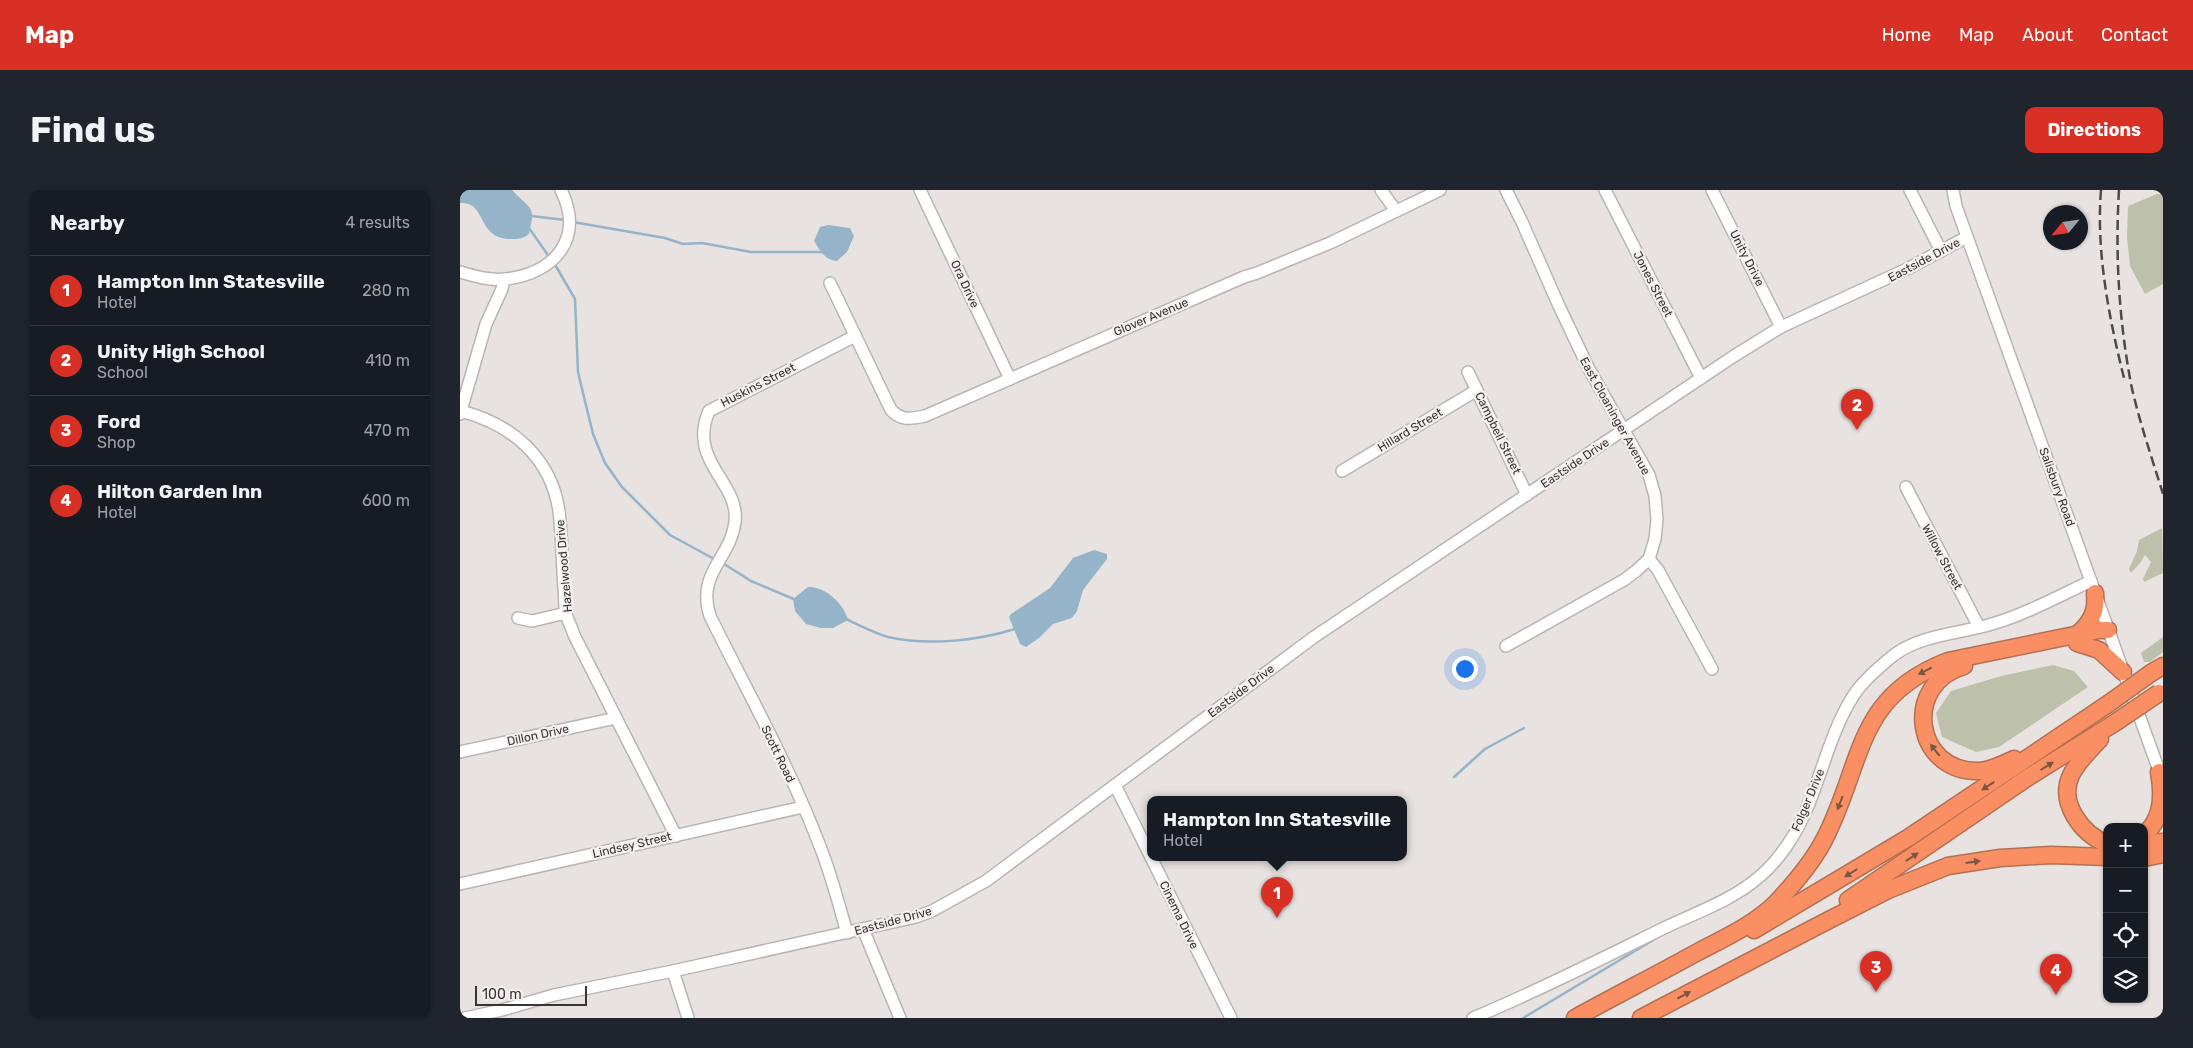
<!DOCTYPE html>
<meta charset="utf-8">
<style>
:root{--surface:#171b24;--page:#20242c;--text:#f1f3f6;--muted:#9ea1a6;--line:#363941;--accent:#d93025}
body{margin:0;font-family:Rubik,sans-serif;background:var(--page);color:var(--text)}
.controls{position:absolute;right:15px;bottom:15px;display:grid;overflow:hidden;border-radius:10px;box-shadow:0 1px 4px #0004}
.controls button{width:45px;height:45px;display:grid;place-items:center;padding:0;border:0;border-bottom:1px solid var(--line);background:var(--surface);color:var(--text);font:25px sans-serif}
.compass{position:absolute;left:1583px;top:15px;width:45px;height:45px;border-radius:50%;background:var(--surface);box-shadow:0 1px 4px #0004;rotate:241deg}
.scale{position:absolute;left:15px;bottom:12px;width:112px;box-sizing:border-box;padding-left:5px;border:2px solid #383635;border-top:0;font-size:14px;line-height:18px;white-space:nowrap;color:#383635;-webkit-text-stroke:4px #f6f0ee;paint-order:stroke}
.you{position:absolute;left:1004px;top:478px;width:18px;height:18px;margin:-12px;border:4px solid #fff;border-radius:50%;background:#1a73e8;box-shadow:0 0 0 8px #1a73e833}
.badge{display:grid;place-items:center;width:32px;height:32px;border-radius:50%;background:var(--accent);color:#fff;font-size:16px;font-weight:700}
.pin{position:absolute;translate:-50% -41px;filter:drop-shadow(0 1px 2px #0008)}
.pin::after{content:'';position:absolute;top:26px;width:18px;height:15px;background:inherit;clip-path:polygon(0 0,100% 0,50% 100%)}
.popup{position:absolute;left:687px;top:606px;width:260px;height:65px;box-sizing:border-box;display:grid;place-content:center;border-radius:10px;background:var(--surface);filter:drop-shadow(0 1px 4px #0005);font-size:16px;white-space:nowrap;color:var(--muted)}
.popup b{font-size:19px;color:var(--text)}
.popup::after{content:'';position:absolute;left:50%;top:100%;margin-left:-10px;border:10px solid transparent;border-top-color:var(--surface)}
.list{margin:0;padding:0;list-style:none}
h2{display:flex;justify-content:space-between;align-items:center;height:65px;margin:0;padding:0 20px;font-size:21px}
h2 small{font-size:16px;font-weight:400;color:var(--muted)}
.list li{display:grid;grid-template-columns:32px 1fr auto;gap:15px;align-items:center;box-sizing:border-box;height:70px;padding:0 20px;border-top:1px solid var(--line)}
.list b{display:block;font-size:19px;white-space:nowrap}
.list p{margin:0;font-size:16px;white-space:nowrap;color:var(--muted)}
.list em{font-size:16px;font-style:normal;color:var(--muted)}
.icon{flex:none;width:28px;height:28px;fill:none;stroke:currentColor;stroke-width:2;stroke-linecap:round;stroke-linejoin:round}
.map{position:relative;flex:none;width:1703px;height:828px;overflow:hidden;border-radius:10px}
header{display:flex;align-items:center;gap:30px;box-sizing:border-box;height:70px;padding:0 25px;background:var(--accent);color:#fff}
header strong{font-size:24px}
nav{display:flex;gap:28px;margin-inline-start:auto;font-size:18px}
.intro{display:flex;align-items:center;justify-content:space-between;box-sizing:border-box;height:120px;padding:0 30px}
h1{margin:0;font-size:35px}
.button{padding:12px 22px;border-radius:10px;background:var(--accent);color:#fff;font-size:18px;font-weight:700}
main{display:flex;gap:30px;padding:0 30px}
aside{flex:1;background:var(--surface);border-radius:10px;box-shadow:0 1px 4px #0004}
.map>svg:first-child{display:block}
.green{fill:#bdc1ab}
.water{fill:#95b3c9}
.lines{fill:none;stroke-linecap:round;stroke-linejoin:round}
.stream{stroke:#95b3c9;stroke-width:2.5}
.minor-casing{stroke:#bab5b3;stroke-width:14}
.highway-casing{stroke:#b57053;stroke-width:19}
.minor{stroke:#fff;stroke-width:11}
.highway{stroke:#f98f63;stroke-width:16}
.rail{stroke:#4d4a49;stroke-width:2.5;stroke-dasharray:10 5;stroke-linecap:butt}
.highway-bridge-casing{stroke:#b57053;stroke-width:19;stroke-linecap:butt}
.highway-bridge{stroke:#f98f63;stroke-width:16}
.oneway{fill:#7c5545}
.labels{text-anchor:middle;stroke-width:4.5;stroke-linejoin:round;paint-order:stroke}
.street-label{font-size:12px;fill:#383635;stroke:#f6f0ee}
</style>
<header>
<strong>Map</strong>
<nav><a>Home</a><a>Map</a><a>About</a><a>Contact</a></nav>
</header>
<div class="intro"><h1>Find us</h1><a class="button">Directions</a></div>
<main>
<aside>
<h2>Nearby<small>4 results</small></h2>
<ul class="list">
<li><span class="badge">1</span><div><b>Hampton Inn Statesville</b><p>Hotel</p></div><em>280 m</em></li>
<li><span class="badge">2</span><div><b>Unity High School</b><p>School</p></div><em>410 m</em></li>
<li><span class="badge">3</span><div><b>Ford</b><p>Shop</p></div><em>470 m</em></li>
<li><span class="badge">4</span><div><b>Hilton Garden Inn</b><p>Hotel</p></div><em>600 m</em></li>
</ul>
</aside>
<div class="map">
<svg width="1703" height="828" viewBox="0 0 1703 828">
<rect width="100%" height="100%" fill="#e8e3e1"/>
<g class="green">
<path d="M1697,4h6v90l-18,10 -15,-28 -3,-29 1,-31z"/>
<path d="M1702,338l1,45 -19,9 -1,-3 8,-17 -6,-7 -4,7 -10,11 -2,-4 8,-18 2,-11z"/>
<path d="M1703,447v15l-13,10h-6l-3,-9z"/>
<path d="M1593,475l21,6 14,16 -89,60 -23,5 -34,-15 -6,-24 15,-22 50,-15z"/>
</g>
<g class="water">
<path d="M0,0h52c19,21 24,14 17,44 -7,5 -10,5 -19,5 -34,-1 -23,-38 -50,-36z"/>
<path d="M368,35l22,3 4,8 -7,16 -10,9c-13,-1 -17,-11 -23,-20l6,-14z"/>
<path d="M634,360l13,4v5l-24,31 -6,21 -5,7 -19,6 -14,14 -13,9 -6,-3 -11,-27 2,-3 39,-26 23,-30z"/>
<path d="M348,397c17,-1 36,17 40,33l-15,8h-12l-15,-4 -11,-13 -2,-12z"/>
</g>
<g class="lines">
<g class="stream">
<path d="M71,26l34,4"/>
<path d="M113,32l92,16 18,6 19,-1 49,9h73"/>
<path d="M69,38l21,30"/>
<path d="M94,73l21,36 3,73 15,62 12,29 17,24 48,48 46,25"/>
<path d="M261,372l30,19 45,19"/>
<path d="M386,429c13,6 28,14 42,18 40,9 88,4 127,-8"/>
<path d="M994,587l31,-28 39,-21"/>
<path d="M1063,828l132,-79"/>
</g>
<g class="minor-casing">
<g id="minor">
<path d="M460,0l90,189"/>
<path d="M921,0l15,21"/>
<path d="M1046,0l16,32 37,84 30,63 60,106 6,21 2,24 -2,19 -6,20 9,11 54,99"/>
<path d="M1145,0l96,188"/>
<path d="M1252,0l69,137"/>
<path d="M1450,0l31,61"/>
<path d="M1493,0l3,16 206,573"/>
<path d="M0,82c15,4 30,9 46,7 49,-6 79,-41 55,-89"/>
<path d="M370,93l61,127c11,11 19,9 34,6l319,-139 13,-4 73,-30 110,-53"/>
<path d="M1008,182l59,123"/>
<path d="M1,221c50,13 90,46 98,100 3,25 3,51 5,76 1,9 0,18 2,27 2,7 6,14 8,21l102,201"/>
<path d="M0,224l26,-90 16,-35 2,-10"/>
<path d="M882,281l135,-81"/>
<path d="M1446,297l73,140"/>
<path d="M58,428l14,3 34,-8"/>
<path d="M1046,456l118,-66 12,-9 13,-12"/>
<path d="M0,562l156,-34"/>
<path d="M655,595l116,233"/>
<path d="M0,694l343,-77"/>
<path d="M403,739l37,89"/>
<path d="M387,743c-8,-28 -15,-56 -26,-84 -30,-80 -73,-156 -111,-233 -14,-43 21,-58 25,-94 5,-40 -48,-60 -26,-111l146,-75"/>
<path d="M213,781l15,47"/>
<path d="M5,828l37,-8 52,-15 119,-24 243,-54 16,-6 54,-30 328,-244 420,-281 47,-29 126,-58 60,-32"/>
<path d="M1013,828c65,-27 128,-59 191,-90 31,-15 69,-28 95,-51 11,-9 21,-21 29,-33 30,-44 36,-101 64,-146 9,-16 27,-31 42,-43 28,-21 65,-21 98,-31 34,-10 67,-28 99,-43"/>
</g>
</g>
<g class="highway-casing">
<g id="highway">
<path d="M1618,444c14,-13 19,-23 17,-41"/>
<path d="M1617,453l22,7 24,22"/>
<path d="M1504,476c-62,18 -50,106 14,105 13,0 25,-7 36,-12"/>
<path d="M1691,483l12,-7"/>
<path d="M1640,549c-10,11 -22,22 -29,36 -13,28 11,59 36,69"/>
<path d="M1684,644c19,-14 19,-40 15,-62"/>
<path d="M1684,653l19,-1"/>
<path d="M1684,668l19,-4"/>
<path d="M1388,710l179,-122 89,-56"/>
<path d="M1294,740l154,-92 200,-134"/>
<path d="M1115,828c40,-22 81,-43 121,-65 26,-14 58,-28 80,-50 18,-19 36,-40 48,-63 40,-77 30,-143 124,-179l151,-31h9"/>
<path d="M1181,828l188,-98 59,-30 60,-24 52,-8 51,-3 56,2"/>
</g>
</g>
<use href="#minor" class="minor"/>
<use href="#highway" class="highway"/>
<g class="rail">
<path d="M1641,0c-5,62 8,128 23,188"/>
<path d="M1659,0c-4,65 0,130 12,194 8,37 21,74 32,110"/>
</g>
<g class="highway-bridge-casing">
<g id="highway-bridge">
<path d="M1648,514l43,-31"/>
<path d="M1656,532l43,-29"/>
</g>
</g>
<use href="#highway-bridge" class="highway-bridge"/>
</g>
<defs><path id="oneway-solid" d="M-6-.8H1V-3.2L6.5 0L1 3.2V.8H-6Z" transform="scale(1.25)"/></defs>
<g class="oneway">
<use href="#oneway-solid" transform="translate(1465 481) rotate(153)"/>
<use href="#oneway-solid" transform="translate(1475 560) rotate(-128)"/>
<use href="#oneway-solid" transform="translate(1587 576) rotate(-32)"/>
<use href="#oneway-solid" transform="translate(1528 596) rotate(147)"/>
<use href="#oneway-solid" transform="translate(1380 613) rotate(111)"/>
<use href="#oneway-solid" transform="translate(1452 667) rotate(-34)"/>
<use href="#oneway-solid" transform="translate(1513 672) rotate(-8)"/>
<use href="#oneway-solid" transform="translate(1391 683) rotate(148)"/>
<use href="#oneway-solid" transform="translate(1224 805) rotate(-28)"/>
</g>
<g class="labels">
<g class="street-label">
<text transform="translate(1287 68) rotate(63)" y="4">Unity Drive</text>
<text transform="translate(1464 70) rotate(-28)" y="4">Eastside Drive</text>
<text transform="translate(505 94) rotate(65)" y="4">Ora Drive</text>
<text transform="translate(1193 94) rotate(63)" y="4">Jones Street</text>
<text transform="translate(691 127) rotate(-23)" y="4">Glover Avenue</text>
<text transform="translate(298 195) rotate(-27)" y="4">Huskins Street</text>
<text transform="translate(1155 226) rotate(61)" y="4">East Cloaninger Avenue</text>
<text transform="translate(950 240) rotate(-31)" y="4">Hillard Street</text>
<text transform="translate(1038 243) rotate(64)" y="4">Campbell Street</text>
<text transform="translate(1115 273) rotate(-34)" y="4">Eastside Drive</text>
<text transform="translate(1597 297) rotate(70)" y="4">Salisbury Road</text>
<text transform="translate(1482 367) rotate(62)" y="4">Willow Street</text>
<text transform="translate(104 376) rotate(-95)" y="4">Hazelwood Drive</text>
<text transform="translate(781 501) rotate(-37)" y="4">Eastside Drive</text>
<text transform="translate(78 545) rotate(-12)" y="4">Dillon Drive</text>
<text transform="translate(318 564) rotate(64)" y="4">Scott Road</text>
<text transform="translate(1348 610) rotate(-67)" y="4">Folger Drive</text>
<text transform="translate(172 655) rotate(-13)" y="4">Lindsey Street</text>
<text transform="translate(719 725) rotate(64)" y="4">Cinema Drive</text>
<text transform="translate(433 731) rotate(-15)" y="4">Eastside Drive</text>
</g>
</g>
</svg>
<div class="controls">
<button>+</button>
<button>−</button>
<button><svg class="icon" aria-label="locate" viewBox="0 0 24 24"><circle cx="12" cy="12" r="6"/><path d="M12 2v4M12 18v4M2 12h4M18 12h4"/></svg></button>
<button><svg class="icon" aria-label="layers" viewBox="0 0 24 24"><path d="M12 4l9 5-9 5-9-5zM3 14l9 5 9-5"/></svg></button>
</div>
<svg class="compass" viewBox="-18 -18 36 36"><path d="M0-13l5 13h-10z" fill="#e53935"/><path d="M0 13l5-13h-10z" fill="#9ea1a6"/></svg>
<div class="scale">100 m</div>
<div class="you"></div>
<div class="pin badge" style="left:817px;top:728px">1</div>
<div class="popup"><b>Hampton Inn Statesville</b>Hotel</div>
<div class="pin badge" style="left:1397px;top:240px">2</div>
<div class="pin badge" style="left:1416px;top:802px">3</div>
<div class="pin badge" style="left:1596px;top:805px">4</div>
</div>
</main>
